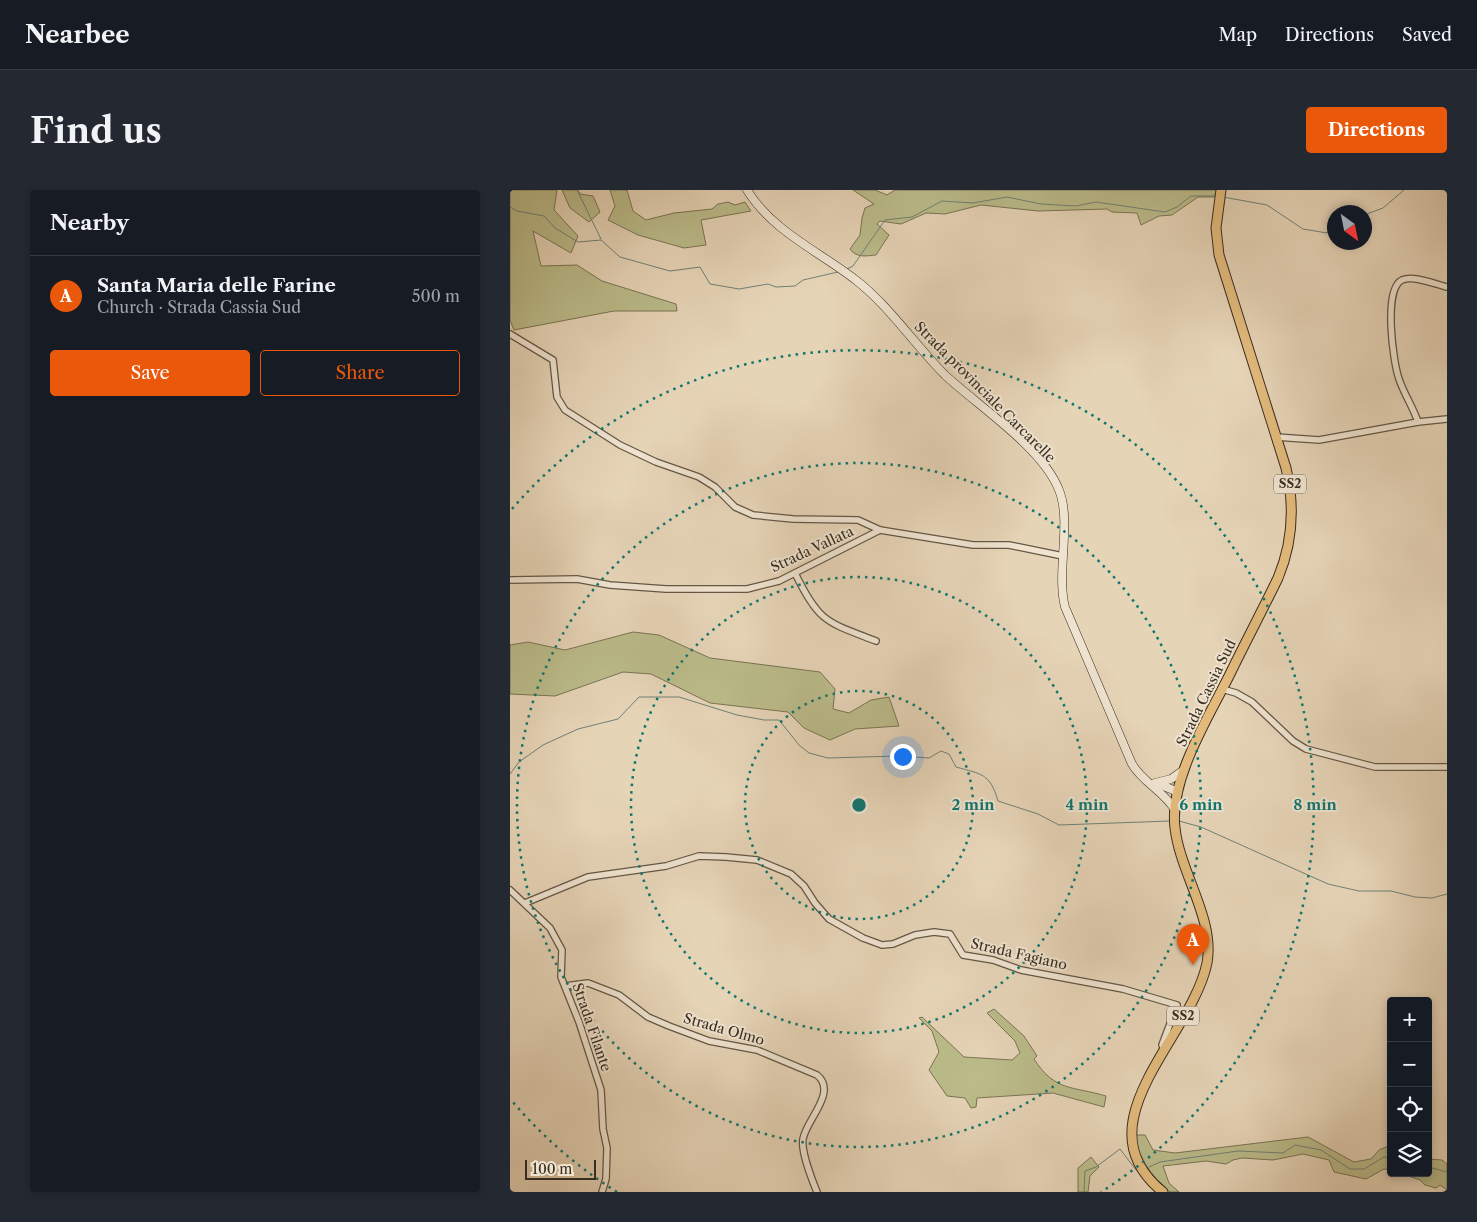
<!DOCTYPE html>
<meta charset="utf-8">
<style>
:root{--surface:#171b24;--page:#242831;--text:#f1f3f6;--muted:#9ea1a6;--line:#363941;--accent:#ea580c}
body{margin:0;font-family:"Libre Caslon Text",serif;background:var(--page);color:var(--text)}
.controls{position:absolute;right:15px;bottom:15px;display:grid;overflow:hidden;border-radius:5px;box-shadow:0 2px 8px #0003}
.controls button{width:45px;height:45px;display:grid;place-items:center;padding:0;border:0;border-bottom:1px solid var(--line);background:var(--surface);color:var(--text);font:25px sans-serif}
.compass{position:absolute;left:817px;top:15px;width:45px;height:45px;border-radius:50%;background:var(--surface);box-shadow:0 2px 8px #0003;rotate:147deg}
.scale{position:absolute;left:15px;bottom:12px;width:71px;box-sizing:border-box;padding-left:5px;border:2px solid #382d1f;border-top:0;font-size:14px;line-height:18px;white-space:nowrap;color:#382d1f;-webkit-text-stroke:4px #efe3d0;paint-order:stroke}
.you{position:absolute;left:392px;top:566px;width:18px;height:18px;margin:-12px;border:4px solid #fff;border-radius:50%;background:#1a73e8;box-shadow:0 0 0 8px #1a73e833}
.badge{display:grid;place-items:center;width:32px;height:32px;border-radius:50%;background:var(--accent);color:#fff;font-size:16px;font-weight:700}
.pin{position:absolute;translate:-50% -41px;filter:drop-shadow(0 1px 2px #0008)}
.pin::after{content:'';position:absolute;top:26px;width:18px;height:15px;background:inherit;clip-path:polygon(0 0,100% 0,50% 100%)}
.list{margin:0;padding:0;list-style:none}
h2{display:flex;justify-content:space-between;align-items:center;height:65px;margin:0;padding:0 20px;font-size:21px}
h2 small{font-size:16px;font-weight:400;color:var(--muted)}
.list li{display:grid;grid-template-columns:32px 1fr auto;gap:15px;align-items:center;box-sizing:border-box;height:80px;padding:0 20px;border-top:1px solid var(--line)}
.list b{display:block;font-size:19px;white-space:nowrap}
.list p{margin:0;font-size:16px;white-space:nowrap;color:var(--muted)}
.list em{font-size:16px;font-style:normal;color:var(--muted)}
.actions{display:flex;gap:10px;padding:15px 20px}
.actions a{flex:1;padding:11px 0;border:1px solid var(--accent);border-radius:5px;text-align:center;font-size:18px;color:var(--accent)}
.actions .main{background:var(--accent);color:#fff}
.icon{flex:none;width:28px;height:28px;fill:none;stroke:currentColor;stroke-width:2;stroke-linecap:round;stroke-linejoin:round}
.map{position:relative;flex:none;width:937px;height:1002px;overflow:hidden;border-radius:5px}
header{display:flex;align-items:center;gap:30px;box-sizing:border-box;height:70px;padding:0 25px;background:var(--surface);border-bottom:1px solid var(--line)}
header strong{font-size:24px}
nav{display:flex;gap:28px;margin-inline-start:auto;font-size:18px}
.intro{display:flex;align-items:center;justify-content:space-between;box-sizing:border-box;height:120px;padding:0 30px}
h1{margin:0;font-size:35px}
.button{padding:12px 22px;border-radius:5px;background:var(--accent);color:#fff;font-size:18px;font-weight:700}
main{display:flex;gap:30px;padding:0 30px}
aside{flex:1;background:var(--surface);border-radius:5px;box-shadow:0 2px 8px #0003}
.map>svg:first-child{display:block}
.green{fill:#bbbb8a;stroke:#7a7454}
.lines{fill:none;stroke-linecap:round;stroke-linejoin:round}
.stream{stroke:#708077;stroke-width:1}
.street-casing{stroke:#645745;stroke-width:8}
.secondary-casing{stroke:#382d1f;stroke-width:9}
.primary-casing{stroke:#382d1f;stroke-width:11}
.street{stroke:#efe3d0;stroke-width:5.5}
.secondary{stroke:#efe3d0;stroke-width:8}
.primary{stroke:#e3ba7c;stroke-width:9}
.ring{fill:none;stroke:#0f766e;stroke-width:2.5;stroke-dasharray:2.5 5}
.labels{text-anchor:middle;stroke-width:4;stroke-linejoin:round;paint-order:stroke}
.shield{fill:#efe3d0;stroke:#6f6454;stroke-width:1}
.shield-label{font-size:12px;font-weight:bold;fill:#382d1f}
.street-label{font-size:14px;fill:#382d1f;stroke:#efe3d0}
.centre{fill:#0f766e;stroke:#efe3d0;stroke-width:2.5}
.ring-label{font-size:15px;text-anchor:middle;font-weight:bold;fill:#0f766e;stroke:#efe3d0;stroke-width:4;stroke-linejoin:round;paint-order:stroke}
</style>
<header>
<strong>Nearbee</strong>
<nav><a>Map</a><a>Directions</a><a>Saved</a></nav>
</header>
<div class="intro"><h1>Find us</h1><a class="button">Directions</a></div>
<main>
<aside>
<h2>Nearby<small></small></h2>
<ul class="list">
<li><span class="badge">A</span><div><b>Santa Maria delle Farine</b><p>Church · Strada Cassia Sud</p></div><em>500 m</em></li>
</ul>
<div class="actions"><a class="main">Save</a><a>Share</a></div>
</aside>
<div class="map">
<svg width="937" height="1002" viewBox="0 0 937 1002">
<rect width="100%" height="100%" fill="#e6d4b7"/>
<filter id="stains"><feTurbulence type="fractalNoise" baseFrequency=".004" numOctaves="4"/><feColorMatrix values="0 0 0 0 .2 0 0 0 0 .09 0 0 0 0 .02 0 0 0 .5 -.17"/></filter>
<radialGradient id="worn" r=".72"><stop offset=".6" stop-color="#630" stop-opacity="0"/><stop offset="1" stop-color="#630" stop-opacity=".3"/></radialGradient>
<g class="green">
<path d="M0,0h47l-3,20 24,26 -7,17 -38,-22 8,35 36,-1 25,16 74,23 1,7h-63l-100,19 -4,-10z"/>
<path d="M52,0h16l2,4 13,2 7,16 -11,10 -19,-14z"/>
<path d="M100,0h17l6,21 13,9 28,-7 38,-4 6,-5 10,-2 7,3 10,-3 6,9 -50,9 5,25 -22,3 -46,-13 -30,-15 7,-14z"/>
<path d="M343,0h22l12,5 8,-5h322l-3,7h-16l-26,18 -13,1 -18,9 -4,-12 -25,-1 -5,-3 -69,2 -57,-6 -36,9 -19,-1 -25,11 -21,-3 -3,3 12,11 -13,20c-10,1 -20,3 -26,-6l10,-14 2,-17 3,-10 9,-4z"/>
<path d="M123,442l26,3 51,23 110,14 15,17 -2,20 16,4 22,-13 18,-3 10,29 -44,3 -25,11 -26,-12 -16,-16 -78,-9 -59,-29 -28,-2 -68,24 -45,-2v-49l18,-3 37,8z"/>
<path d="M484,819l30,27 13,20 -3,3c21,33 39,27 72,37l-2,11 -51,-14 -76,5 -1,9 -5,1 -6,-10 -18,-2 -18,-26 10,-18 -7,-21 -13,-13 3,-1 42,40 48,3 8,-7 -5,-12 -28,-28z"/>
<path d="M625,945h10l8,15 22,3 133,-16 46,25 17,-3 8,-9 12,-5v25l-7,-1 -18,10 -32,-7 -5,-12 -26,-6 -30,6 -31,-2 -9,2 -7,4 -20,-3 -43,5 6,17 10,9h-9c-18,-15 -32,-34 -35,-57z"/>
<path d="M581,967l8,10 -9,9 -2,16h-10v-24z"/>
<path d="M918,969l14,1 5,4v26l-7,-5 -4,3 -11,-3 -5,-5 -20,-7h28z"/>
</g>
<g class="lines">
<g class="stream">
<path d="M67,0l24,49"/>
<path d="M713,7l44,8 36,24 24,4 7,-4"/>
<path d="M0,17l7,4 27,5 11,12 23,14 23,-2 19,17 50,14 30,-4 10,17 29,5 29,-5 8,3 19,-1 8,-6 35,-8"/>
<path d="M854,25l19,-7 21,-18"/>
<path d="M337,79l6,-3 32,-46 27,-3 30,-16 31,2 34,-6 34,7 35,2 20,-4 69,10 12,-5 14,-11h25"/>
<path d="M0,584l9,-12 24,-17 35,-16 40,-10 21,-22h40l58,18 27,5h15l20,25 10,8 19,5 71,-2 30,2 12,-7 8,3 7,13c25,7 34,6 42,34l40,13 21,11 111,-4"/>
<path d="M669,631l22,6 127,57 31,7h32l24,6 17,1 15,-4"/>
<path d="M639,977l11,-5 78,-11 45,2 12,-8 26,5 29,19h14l20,-12 7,1"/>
<path d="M918,977l19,5"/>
<path d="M574,1002l1,-21 11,-4 24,-18 16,21"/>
</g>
<g class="street-casing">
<g id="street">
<path d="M0,144l43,26 4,37 8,13 55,35 36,17 43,15 16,10 20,20 18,8 40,4 65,1 22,10"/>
<path d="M908,232c-5,-15 -14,-28 -19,-43 -6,-17 -16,-90 3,-99 12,-5 32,4 45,7"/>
<path d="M766,247l43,3 99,-18 29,-3"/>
<path d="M285,383c24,50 32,49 81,68"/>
<path d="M0,390l67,-1 33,6 56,4h81l32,-8 101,-51 93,15h36l54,11"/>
<path d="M712,499l14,4 16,9 41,39 13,8 69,18h72"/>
<path d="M0,700l40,38 12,22 -1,27 18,45 22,68 2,39 4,19 -1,31 -4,13"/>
<path d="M15,713l63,-26 78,-11 33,-10 27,1 31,3 34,14 13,12 11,17 14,16 34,19 19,7 11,-1 22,-9 19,-3 16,2 13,21 30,5 28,10 102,19 54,16 -15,40 3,5"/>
<path d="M55,796l23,-3 31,12 29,22 21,9 40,15 48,9 60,25c21,17 -11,45 -14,64 -2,12 9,41 14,53"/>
</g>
</g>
<g class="secondary-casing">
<g id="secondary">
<path d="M237,0c26,42 72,61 110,91 33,26 58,64 88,94 33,31 98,73 114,115 13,32 -3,82 6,117l67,157c11,19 32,27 43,46"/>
<path d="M645,593l16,-4 13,-9"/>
<path d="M649,594l19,8"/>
</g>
</g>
<g class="primary-casing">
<path id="primary" d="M653,1002c-85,-68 29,-155 44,-229 8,-44 -27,-90 -32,-135 -6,-48 33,-110 54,-152 16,-33 33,-65 49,-98 15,-36 17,-72 8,-110l-67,-213 -3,-27 5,-38"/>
</g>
<use href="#street" class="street"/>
<use href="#secondary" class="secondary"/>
<use href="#primary" class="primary"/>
</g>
<g class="ring">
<circle cx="349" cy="615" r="114"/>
<circle cx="349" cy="615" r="228"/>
<circle cx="349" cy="615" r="342"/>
<path d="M107 1002A456 456 0 0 1 2 911M2 319A456 456 0 1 1 591 1002"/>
</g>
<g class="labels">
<g class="shield">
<rect x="764" y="284.5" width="32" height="19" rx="4"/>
<rect x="657" y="816.5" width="32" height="19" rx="4"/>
</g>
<g class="shield-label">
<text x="780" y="298">SS2</text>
<text x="673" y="830">SS2</text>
</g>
<g class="street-label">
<text transform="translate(475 202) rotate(45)" y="5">Strada provinciale Carcarelle</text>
<text transform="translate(302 359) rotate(-25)" y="5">Strada Vallata</text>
<text transform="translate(696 503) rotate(-64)" y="5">Strada Cassia Sud</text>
<text transform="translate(509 764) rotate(13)" y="5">Strada Fagiano</text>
<text transform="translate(82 837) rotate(71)" y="5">Strada Filante</text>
<text transform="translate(214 839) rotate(16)" y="5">Strada Olmo</text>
</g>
</g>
<circle cx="349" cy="615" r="8" class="centre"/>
<g class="ring-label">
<text x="463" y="620">2 min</text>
<text x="577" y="620">4 min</text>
<text x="691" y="620">6 min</text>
<text x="805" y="620">8 min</text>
</g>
<rect width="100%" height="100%" filter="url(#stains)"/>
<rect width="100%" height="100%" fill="url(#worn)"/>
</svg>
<div class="controls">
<button>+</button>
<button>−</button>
<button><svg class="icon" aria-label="locate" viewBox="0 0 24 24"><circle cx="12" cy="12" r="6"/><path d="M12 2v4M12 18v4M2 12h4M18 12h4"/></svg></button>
<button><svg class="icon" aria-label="layers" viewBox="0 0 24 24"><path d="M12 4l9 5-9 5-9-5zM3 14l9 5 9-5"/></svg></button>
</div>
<svg class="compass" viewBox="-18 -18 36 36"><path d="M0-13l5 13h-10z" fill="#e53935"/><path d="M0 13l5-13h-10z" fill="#9ea1a6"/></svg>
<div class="scale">100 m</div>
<div class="you"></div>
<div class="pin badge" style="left:683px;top:775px">A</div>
</div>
</main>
